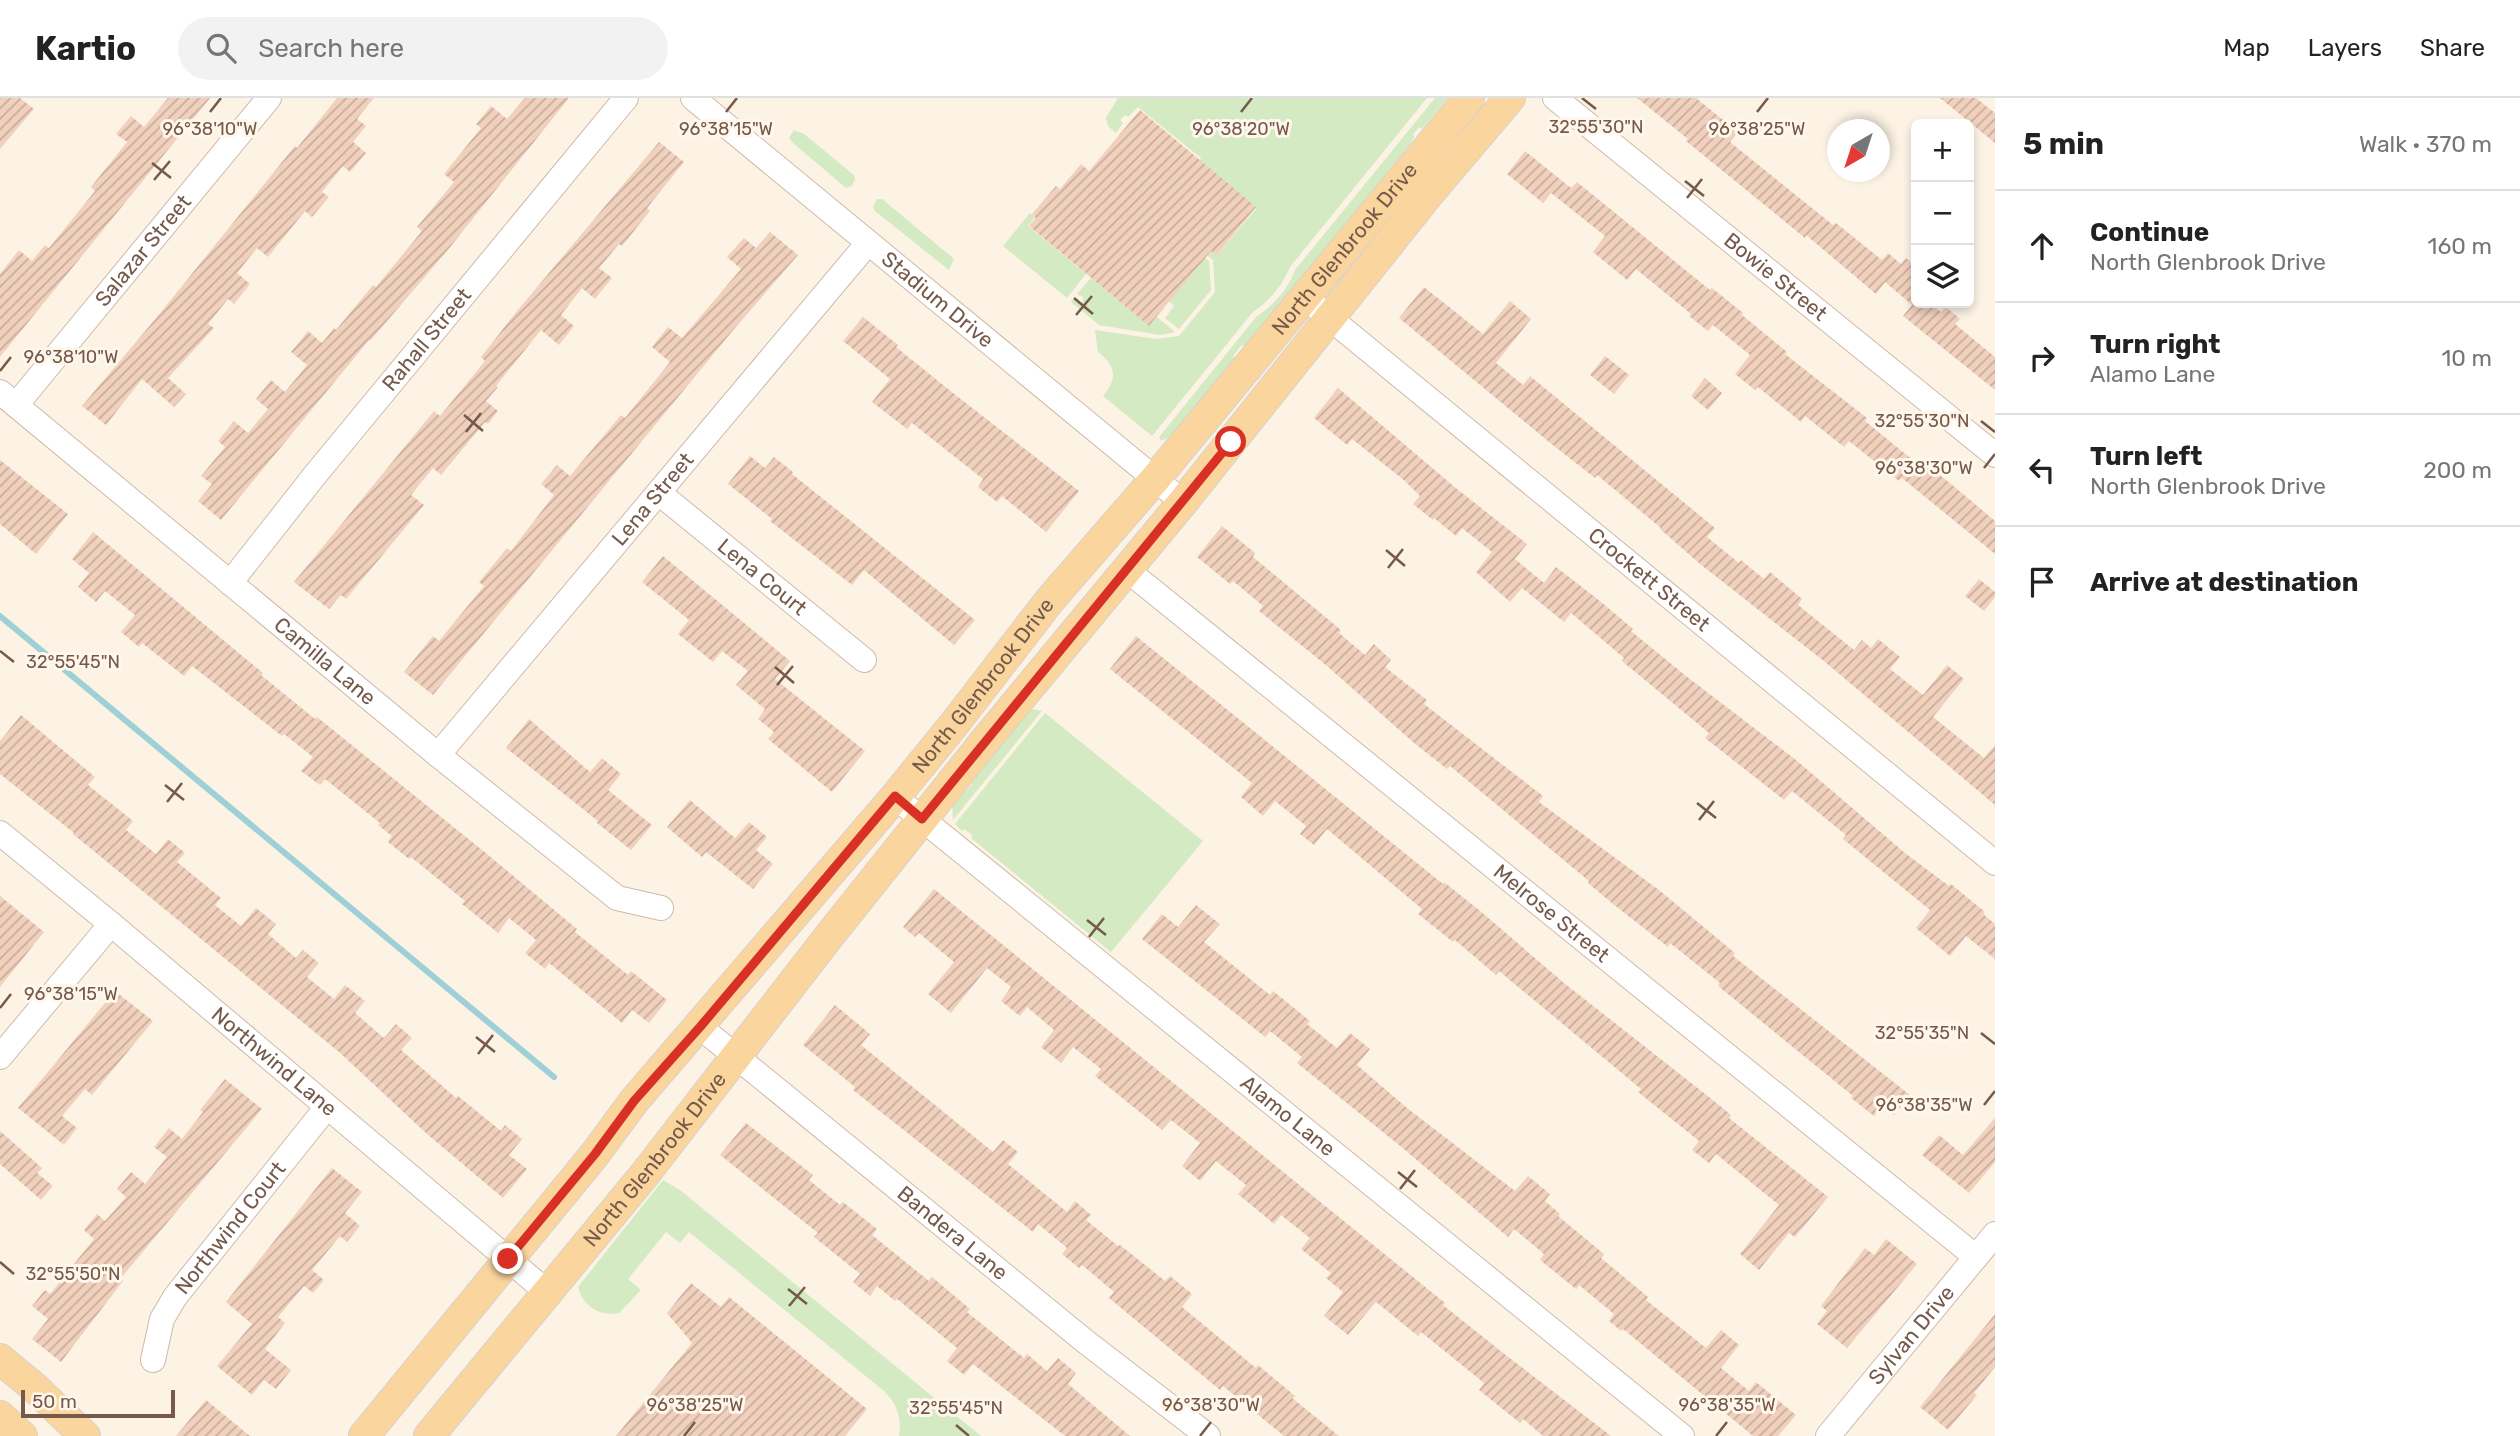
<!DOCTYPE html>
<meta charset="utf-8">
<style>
:root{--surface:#fff;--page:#f2f2f2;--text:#222;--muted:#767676;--line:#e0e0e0}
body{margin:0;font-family:Rubik,sans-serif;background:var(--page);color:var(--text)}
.controls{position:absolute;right:21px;top:21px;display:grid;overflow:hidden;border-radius:10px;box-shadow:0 4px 10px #0003}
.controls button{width:63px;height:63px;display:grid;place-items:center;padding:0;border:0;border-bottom:2px solid var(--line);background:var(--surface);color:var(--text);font:35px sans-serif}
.compass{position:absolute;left:1827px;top:21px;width:63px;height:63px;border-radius:50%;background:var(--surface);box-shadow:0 4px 10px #0003;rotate:219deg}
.scale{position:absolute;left:21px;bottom:18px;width:154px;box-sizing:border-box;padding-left:7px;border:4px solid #75594a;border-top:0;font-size:19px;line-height:24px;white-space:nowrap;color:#75594a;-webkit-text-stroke:5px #fff7eb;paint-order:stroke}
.stop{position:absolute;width:21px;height:21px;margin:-16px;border:5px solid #d93025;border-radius:50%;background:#fff}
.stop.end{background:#d93025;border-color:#fff;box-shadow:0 2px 7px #0008}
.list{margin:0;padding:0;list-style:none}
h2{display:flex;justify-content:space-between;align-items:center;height:91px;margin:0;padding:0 28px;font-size:30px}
h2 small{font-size:23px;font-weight:400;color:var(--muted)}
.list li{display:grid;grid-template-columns:46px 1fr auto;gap:21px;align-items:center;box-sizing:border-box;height:112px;padding:0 28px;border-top:2px solid var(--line)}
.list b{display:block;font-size:26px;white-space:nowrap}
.list p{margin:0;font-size:23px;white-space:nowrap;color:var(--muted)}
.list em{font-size:23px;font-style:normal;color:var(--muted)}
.icon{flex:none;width:38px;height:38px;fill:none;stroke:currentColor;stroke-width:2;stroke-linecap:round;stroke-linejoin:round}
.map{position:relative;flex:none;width:1995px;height:1338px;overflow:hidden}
header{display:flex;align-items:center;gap:42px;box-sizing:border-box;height:98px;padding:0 35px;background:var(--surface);border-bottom:2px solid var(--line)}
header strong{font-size:33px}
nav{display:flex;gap:38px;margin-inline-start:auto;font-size:24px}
.search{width:490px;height:63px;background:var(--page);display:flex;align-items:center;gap:18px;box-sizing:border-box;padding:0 24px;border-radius:38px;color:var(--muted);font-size:26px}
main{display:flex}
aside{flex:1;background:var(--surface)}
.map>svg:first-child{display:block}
.grass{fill:#d3eac3}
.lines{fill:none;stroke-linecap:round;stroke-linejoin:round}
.stream{stroke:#a0d0d7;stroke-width:6}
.building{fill:url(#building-hatch)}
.minor-casing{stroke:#cebaab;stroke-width:26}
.major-casing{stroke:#d8d1cc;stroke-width:32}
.minor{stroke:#fff;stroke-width:24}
.major{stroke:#fad69e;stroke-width:30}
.route{stroke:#d93025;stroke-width:9}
.ticks{fill:none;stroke:#75594a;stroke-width:2.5}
.labels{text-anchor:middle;stroke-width:6;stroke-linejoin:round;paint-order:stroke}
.street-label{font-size:21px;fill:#75594a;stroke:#fff7eb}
.ticks-label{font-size:18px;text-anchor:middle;fill:#75594a;stroke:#fff7eb;stroke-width:6;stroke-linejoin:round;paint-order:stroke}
</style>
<header>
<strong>Kartio</strong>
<div class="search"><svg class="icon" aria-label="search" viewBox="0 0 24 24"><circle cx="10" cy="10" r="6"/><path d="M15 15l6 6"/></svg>Search here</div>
<nav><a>Map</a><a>Layers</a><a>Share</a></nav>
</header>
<main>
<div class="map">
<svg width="1995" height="1338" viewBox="0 0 1995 1338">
<defs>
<pattern id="building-hatch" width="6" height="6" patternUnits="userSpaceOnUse" patternTransform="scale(1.75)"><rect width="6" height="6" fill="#f1d1bd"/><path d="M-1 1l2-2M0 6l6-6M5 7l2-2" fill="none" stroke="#c8ad9c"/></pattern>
</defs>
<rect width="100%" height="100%" fill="#fcf3e5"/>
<g class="grass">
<path d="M1118,0h309l-137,169c-7,17 -21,35 -37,45l-101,124 -49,-40c15,-18 13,-30 -5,-44l-3,-22 61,9 23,-3 36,-44 -2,-32 -15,-12 4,-4 15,11 39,-46 -57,-47 2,-4 -63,-51 -10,10 -3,-2 -5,5 3,3 -7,10 -8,-7 -2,-8z"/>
<path d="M1435,0h13l-26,31 -3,-2 -6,8 1,2 -3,6 -162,199 -4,4 -3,-1 -9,11 2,2 -3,5 -62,74 -9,4 -2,-4 98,-121c16,-10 32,-28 38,-46z"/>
<path d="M794,32l10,4 50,41 1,4 -3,7 -6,2 -53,-45 -4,-5z"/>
<path d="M877,101h5l72,60 -5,11 -74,-59 -2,-4z"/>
<path d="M1030,115l5,4 -7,9 58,48 -19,24 -64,-52z"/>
<path d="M1196,153l13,10 2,29 -32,39 -14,-11 9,-12 -5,-5 31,-36 -8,-9z"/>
<path d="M1091,180l58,48 8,-9 18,15 -15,3 -61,-10 -28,-23 4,-5 4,5h4v-5l-6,-3z"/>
<path d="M1033,611l9,2 -89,109 -1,-16 11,-14 3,1 6,-7 -2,-2 59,-72z"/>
<path d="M1045,615l158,128 -92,111 -140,-114 1,-3 -8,-6 -2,2 -7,-7z"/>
<path d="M663,1082l17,10 301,246h-82c3,-18 -2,-32 -15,-45l-195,-159 -9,11 -14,-11 -38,47 13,11 -22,23c-18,4 -37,-7 -41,-26z"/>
</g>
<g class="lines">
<path class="stream" d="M0,518l554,461"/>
</g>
<g class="building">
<path d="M0,0h20l14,11 -34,40z"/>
<path d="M168,0h42l-210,259v-83l19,-24 13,11 13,-16 4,3 46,-57 -4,-4 36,-45 -11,-8 15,-18 13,11z"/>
<path d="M337,0h37l-17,21 9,7 -13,16 13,11 -16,19 -7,-6 -21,26 7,5 -17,20 -7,-6 -37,46 -11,-9 -20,25 13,11 -16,20 -6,-5 -20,25 6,4 -46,50 18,16 -12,13 -32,-28 -36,46 -24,-19 75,-89 138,-171 2,2z"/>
<path d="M525,0h44l-122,153 -77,90 -1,-1 -148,180 -23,-19 14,-17 -11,-8 24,-29 -7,-6 16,-20 14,12 20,-24 -12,-10 15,-19 14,12 22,-27 -16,-13 17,-21 14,12 12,-15 2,2 37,-45 3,2 46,-56 -5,-4 37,-45 -10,-8 37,-46 -5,-4 15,-18 16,13z"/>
<path d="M1637,0h59l42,34 -8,10 103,83 3,-2 46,37 6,-7 13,11 5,-6 10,8v37h14l11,9 5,-5 14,12 -5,5 40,33v33l-92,-74 9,-11 -27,-23 -9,12 -70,-59 -1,3 -119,-97 2,-2z"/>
<path d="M1940,0h36l19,15v30z"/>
<path d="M1140,12l116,97 -39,48 -6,-4 -62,75 -120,-100 7,-8 -4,-4 24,-28 4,3 21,-25 8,7z"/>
<path d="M659,44l25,20 -37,46 3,3 -28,35 -3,-2 -20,24 13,10 -17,21 -13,-11 -21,27 13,11 -15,19 -18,-15 -45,56 2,1 -12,14 12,10 -10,13 -3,-2 -44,53 -8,-7 -22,27 13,10 -78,94 -5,-4 -12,14 -35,-27 140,-171 6,5 45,-55 -4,-4 36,-46z"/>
<path d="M1525,53l46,37 6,-6 133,108 2,-2 31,25 -1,2 45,37 -2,2 82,64 -2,3 60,49 4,-4 34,28 32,27v33l-93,-76 -3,3 -50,-40 -5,6 -39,-31 -4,6 -43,-35 -3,3 -20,-16 15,-19 -37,-30 -5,6 -19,-15 2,-2 -55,-45 -9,11 -34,-28 12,-16 -54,-43 -8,10 -36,-29z"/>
<path d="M770,134l28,23 -68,79 -297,361 -29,-23 29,-36 6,5 45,-55 -5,-4 28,-34 4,3 43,-56 -13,-11 16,-19 13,11 51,-61 4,3 45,-56 -18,-15 16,-20 14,11 59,-69 -14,-12 17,-19 12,10z"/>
<path d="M1424,189l59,47 27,-33 21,18 -35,44 27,22 7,-9 185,152 -8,9 32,26 2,-3 23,19 6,-7 32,27 -4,6 56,45 8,-10 9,8 7,-9 22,18 -10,12 33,26 24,-30 17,14 -31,38 51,41 11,-13v60l-170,-143 -125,-98 -40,-35 1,-1 -64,-53 -2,3 -46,-36 -150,-124z"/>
<path d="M863,219l35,28 -2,2 57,46 126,98 -33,41 -44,-36 -5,6 -19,-15 5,-8 -71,-56 -5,6 -35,-27 18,-23 -47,-38z"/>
<path d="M1605,258l24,19 -15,19 -24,-19z"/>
<path d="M1705,280l17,15 -14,17 -17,-14z"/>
<path d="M1338,290l119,101 70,55 -12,15 29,24 12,-16 44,34 33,28 -2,2 55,45 110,84 109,93 44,33 2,-2 34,28 -2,2 12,10v35l-29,-23 -16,20 -34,-28 14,-18 -87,-71 3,-4 -54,-44 -8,9 -79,-62 4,-5 -87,-72 2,-3 -53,-45 -7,9 -42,-34 -12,14 -34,-30 16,-20 -30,-24 -6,8 -22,-18 -1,2 -20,-16 7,-8 -15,-15 -53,-42 -5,6 -33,-27z"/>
<path d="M750,358l15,12 9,-11 19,15 -1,2 183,146 -21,25 -90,-75 -12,15 -82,-64 2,-2 -44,-35z"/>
<path d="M0,362l68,54 -32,40 -36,-30z"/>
<path d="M1222,428l33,27 -2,4 88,73 -2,3 26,22 9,-11 17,16 -6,7 42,33 -3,4 119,92 -4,6 120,88 76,63 -2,3 177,139 -16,20 -12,-9 -8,10 -23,-18 2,-2 -135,-110 2,-3 -50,-40 -2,4 -55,-43 -25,-21 1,-2 -139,-115 -3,3 -33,-26 -87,-77 -68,-55 4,-5 -30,-25 -3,3 -33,-27z"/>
<path d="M93,434l170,141 -2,2 54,44 2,-2 170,137 90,75 -2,3 53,43 3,-4 36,29 -18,23 -17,-13 -10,13 -73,-60 -4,6 -20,-16 11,-13 -27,-22 -11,15 -36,-29 3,-3 -54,-44 -2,2 -21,-17 4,-6 -14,-11 2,-2 -55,-44 -5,6 -19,-14 12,-14 -29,-23 -2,2 -90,-70 -8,10 -42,-33 -3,4 -18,-15 14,-17 -30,-24 -9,11 -18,-15 11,-14 -17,-14z"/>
<path d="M663,458l127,105 -15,18 90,72 -33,41 -64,-53 6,-7 -16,-13 7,-10 -29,-24 12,-14 -26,-20 -9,11 -35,-28 11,-14 -47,-38z"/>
<path d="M1979,481l16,13v5l-11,14 -19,-15z"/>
<path d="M1136,538l307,248 1,-2 35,28 85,73 145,114 22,18 -2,3 99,79 -33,40 -6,-4 -30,37 -19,-16 39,-49 -63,-51 -7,9 -17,-13 7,-9 -61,-49 3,-3 -142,-118 -3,4 -41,-35 -2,2 -35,-28 4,-5 -95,-80 -13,16 -14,-11 6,-8 -31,-25 -12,15 -22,-19 11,-14 -142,-114z"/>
<path d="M21,617l74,62 -7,8 45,36 -7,9 30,24 12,-15 17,14 -8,9 44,36 -6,7 26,21 15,-18 20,16 -8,10 28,24 7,-8 16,13 -12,14 27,22 11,-14 20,16 -10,12 29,25 12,-14 16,14 -11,12 55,48 2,-2 43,35 4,-6 17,14 -13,16 18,14 -24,29 -76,-64 -88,-82 -266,-218 1,-1 -74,-59v-33z"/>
<path d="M529,621l61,53 12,-14 19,16 -13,16 44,35 -21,25 -34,-27 1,-2 -92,-73z"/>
<path d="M690,702l45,38 14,-16 18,15 -11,13 17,14 -20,25 -47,-37 -4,5 -35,-30z"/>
<path d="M934,791l511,414 -2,2 64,51 104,80h-68l-20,-17 -3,4 -41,-33 5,-7 -63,-51 -3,4 -42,-34 -28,33 -24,-19 19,-24 -17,-14 5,-5 -30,-24 9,-11 -29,-23 -7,9 -36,-30 8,-9 -30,-24 -16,20 -18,-15 18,-23 -29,-23 -9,10 -67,-54 6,-7 -28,-22 -12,16 -20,-16 13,-17 -27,-23 -7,9 -19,-15 10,-14 -24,-19 -36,45 -23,-19 26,-32 -35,-29 -4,4 -12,-10z"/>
<path d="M0,798l44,36 -44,55z"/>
<path d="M1196,807l24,19 -16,18 66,53 3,-4 37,30 -3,3 30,24 13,-15 20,16 -13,16 50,43 108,83 13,-15 22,18 -5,7 15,13 -2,2 46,38 -3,4 47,39 -2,3 60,48 15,-18 18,15 -18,23 28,23 7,-9 40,33 -18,21h-25l-130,-107 -2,2 -12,-10 5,-7 -35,-29 -3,4 -36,-29 4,-6 -30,-25 -6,8 -109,-92 -102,-82 5,-6 -32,-26 -5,6 -123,-98 20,-25 16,13z"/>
<path d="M115,893l38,30 -61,74 -7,-6 -23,27 15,12 -13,17 -46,-37z"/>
<path d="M835,907l35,29 -9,11 132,107 10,-12 15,12 -10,12 59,48 8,-11 16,14 -5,5 32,26 2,-1 45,36 5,-5 22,18 -10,13 74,61 2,-3 37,31 -3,2 47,38h-55l-61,-50 -3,4 -111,-92 5,-6 -32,-27 -3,3 -17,-14 5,-6 -29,-24 -5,8 -180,-142 2,-3 -52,-42z"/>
<path d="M225,981l37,30 -141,169 2,3 -62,81 -29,-23 16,-20 -16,-13 13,-16 5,4 44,-55 -10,-9 13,-16 8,7 21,-24 -9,-8 14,-17 14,12 22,-27 -13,-10 15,-19 13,11 21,-27 -3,-2z"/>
<path d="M1995,1020v44l-26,31 -47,-38 17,-20 24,20z"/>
<path d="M746,1025l67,52 -4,5 31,25 3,-3 34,27 -5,6 57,46 3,-4 38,32 -3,3 57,46 3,-4 20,17 11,-13 18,15 -8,11 62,52h-65l-92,-72 -9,11 -17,-14 10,-13 -60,-49 -2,2 -18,-15 -7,10 -17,-14 7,-8 -46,-37 4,-4 -98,-78z"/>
<path d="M0,1033l42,37 -5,5 16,13 -12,14 -41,-36z"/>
<path d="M332,1070l30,24 -17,21 15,13 -13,16 -7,-6 -28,34 12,10 -11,13 -9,-7 -26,31 7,6 -20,26 26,21 -15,19 -12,-9 -12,15 -35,-29 35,-42 -26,-22z"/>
<path d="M1886,1141l31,25 -70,84 -30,-24 10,-13 -6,-5 44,-58 9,7z"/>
<path d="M691,1185l30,24 8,-10 138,112 -22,27h-229l76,-93 -25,-30z"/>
<path d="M1995,1216v53l-21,26 3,2 -29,35 -28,-23z"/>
<path d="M206,1302l44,36h-74z"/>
</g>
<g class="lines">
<g class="minor-casing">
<g id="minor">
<path id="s1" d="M693,0l490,404"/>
<path id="s2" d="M1555,0l440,357"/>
<path id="s3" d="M1304,199l691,566"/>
<path id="s4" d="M0,294l438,363 179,143 44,10"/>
<path id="s5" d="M16,307l253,-307"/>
<path id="s6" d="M659,395l205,167"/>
<path id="s7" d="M1127,472l849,687"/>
<path id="s8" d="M230,485l85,-108 311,-377"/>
<path id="s9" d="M438,657l430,-512"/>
<path id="s10" d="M895,699l787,639"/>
<path id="s11" d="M0,735l111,91 436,368"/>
<path id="s12" d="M700,929l386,315 122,94"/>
<path d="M0,959l111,-133"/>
<path id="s13" d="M153,1262l9,-41 13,-22 152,-190"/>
<path id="s14" d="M1828,1338l167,-202"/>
</g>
</g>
<g class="major-casing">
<g id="major">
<path d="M0,1261l35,29 50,48"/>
<path d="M0,1318l22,20"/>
<path id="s15" d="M364,1338l231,-282 39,-53 261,-304 60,-74 95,-123 105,-121 314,-381"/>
<path id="s16" d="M429,1338l216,-262 185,-239 154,-193 199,-240 244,-306 83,-98"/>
</g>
</g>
<use href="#minor" class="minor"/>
<use href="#major" class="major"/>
</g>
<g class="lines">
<path class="route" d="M508,1161l87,-105 39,-53 66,-74 195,-231 27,23 309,-377"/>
</g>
<path class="ticks" d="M1582,0l14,11M210,14l11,-14M726,14l11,-14M1241,14l11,-14M1757,14l11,-14M152,65l19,15M154,82l16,-19M1685,83l19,15M1687,100l15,-19M1074,200l19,16M1076,217l16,-19M0,273l11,-14M464,317l19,16M1981,323l14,11M466,334l15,-19M1984,370l11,-14M1386,452l19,16M1388,470l15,-19M0,553l14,11M775,569l19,16M777,587l16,-19M165,687l19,15M167,704l15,-19M1697,705l19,15M1699,722l15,-19M1087,822l19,15M1089,839l15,-19M0,910l11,-14M1981,935l14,11M476,939l19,15M478,956l15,-19M1984,1007l11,-14M1398,1074l19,15M1400,1091l15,-19M0,1164l14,12M788,1191l19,15M789,1208l16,-19M956,1327l13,11M684,1338l11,-14M1200,1338l11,-14M1716,1338l11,-14"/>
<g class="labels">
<g class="street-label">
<text dy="7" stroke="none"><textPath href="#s15" startOffset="1540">North Glenbrook Drive</textPath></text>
<text dy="7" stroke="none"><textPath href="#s5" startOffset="200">Salazar Street</textPath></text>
<text dy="7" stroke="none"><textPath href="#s2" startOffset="284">Bowie Street</textPath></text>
<text dy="7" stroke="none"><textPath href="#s1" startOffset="317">Stadium Drive</textPath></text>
<text dy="7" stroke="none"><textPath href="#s8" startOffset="313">Rahall Street</textPath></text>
<text dy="7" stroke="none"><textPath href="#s9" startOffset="334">Lena Street</textPath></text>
<text dy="7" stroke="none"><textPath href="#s6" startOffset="133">Lena Court</textPath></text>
<text dy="7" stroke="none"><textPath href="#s3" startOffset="446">Crockett Street</textPath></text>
<text dy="7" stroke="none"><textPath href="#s4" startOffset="422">Camilla Lane</textPath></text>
<text dy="7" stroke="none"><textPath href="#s15" startOffset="973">North Glenbrook Drive</textPath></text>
<text dy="7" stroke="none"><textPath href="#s7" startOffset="546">Melrose Street</textPath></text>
<text dy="7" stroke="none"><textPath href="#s11" startOffset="357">Northwind Lane</textPath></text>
<text dy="7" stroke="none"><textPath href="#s10" startOffset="506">Alamo Lane</textPath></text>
<text dy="7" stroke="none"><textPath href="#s16" startOffset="357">North Glenbrook Drive</textPath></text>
<text dy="7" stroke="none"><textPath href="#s13" startOffset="156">Northwind Court</textPath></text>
<text dy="7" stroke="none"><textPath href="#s12" startOffset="326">Bandera Lane</textPath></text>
<text dy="7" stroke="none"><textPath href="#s14" startOffset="131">Sylvan Drive</textPath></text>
</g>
</g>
<g class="ticks-label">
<text x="1596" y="35">32°55'30"N</text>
<text x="210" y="37">96°38'10"W</text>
<text x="726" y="37">96°38'15"W</text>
<text x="1241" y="37">96°38'20"W</text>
<text x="1757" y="37">96°38'25"W</text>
<text x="71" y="265">96°38'10"W</text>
<text x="1922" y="329">32°55'30"N</text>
<text x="1924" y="376">96°38'30"W</text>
<text x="73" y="570">32°55'45"N</text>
<text x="71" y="902">96°38'15"W</text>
<text x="1922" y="941">32°55'35"N</text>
<text x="1924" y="1013">96°38'35"W</text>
<text x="73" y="1182">32°55'50"N</text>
<text x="695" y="1313">96°38'25"W</text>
<text x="1211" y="1313">96°38'30"W</text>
<text x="1727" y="1313">96°38'35"W</text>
<text x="956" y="1316">32°55'45"N</text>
</g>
</svg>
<div class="controls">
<button>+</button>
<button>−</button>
<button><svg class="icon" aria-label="layers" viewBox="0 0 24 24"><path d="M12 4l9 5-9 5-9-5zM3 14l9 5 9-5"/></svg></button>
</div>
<svg class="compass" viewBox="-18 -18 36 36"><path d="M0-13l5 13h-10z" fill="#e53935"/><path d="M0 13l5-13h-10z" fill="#767676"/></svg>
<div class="scale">50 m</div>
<div class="stop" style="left:1231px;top:344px"></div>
<div class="stop end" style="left:508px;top:1161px"></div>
</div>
<aside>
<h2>5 min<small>Walk · 370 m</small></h2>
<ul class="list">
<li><svg class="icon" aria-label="ahead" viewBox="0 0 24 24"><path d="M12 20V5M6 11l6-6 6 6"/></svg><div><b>Continue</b><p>North Glenbrook Drive</p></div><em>160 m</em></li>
<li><svg class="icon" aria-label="right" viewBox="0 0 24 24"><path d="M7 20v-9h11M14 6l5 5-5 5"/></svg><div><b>Turn right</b><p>Alamo Lane</p></div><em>10 m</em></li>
<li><svg class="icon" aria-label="left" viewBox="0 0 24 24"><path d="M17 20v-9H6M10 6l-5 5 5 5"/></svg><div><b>Turn left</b><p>North Glenbrook Drive</p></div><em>200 m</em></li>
<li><svg class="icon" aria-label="arrive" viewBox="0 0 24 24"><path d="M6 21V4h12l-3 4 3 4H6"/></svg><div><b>Arrive at destination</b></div></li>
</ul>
</aside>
</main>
